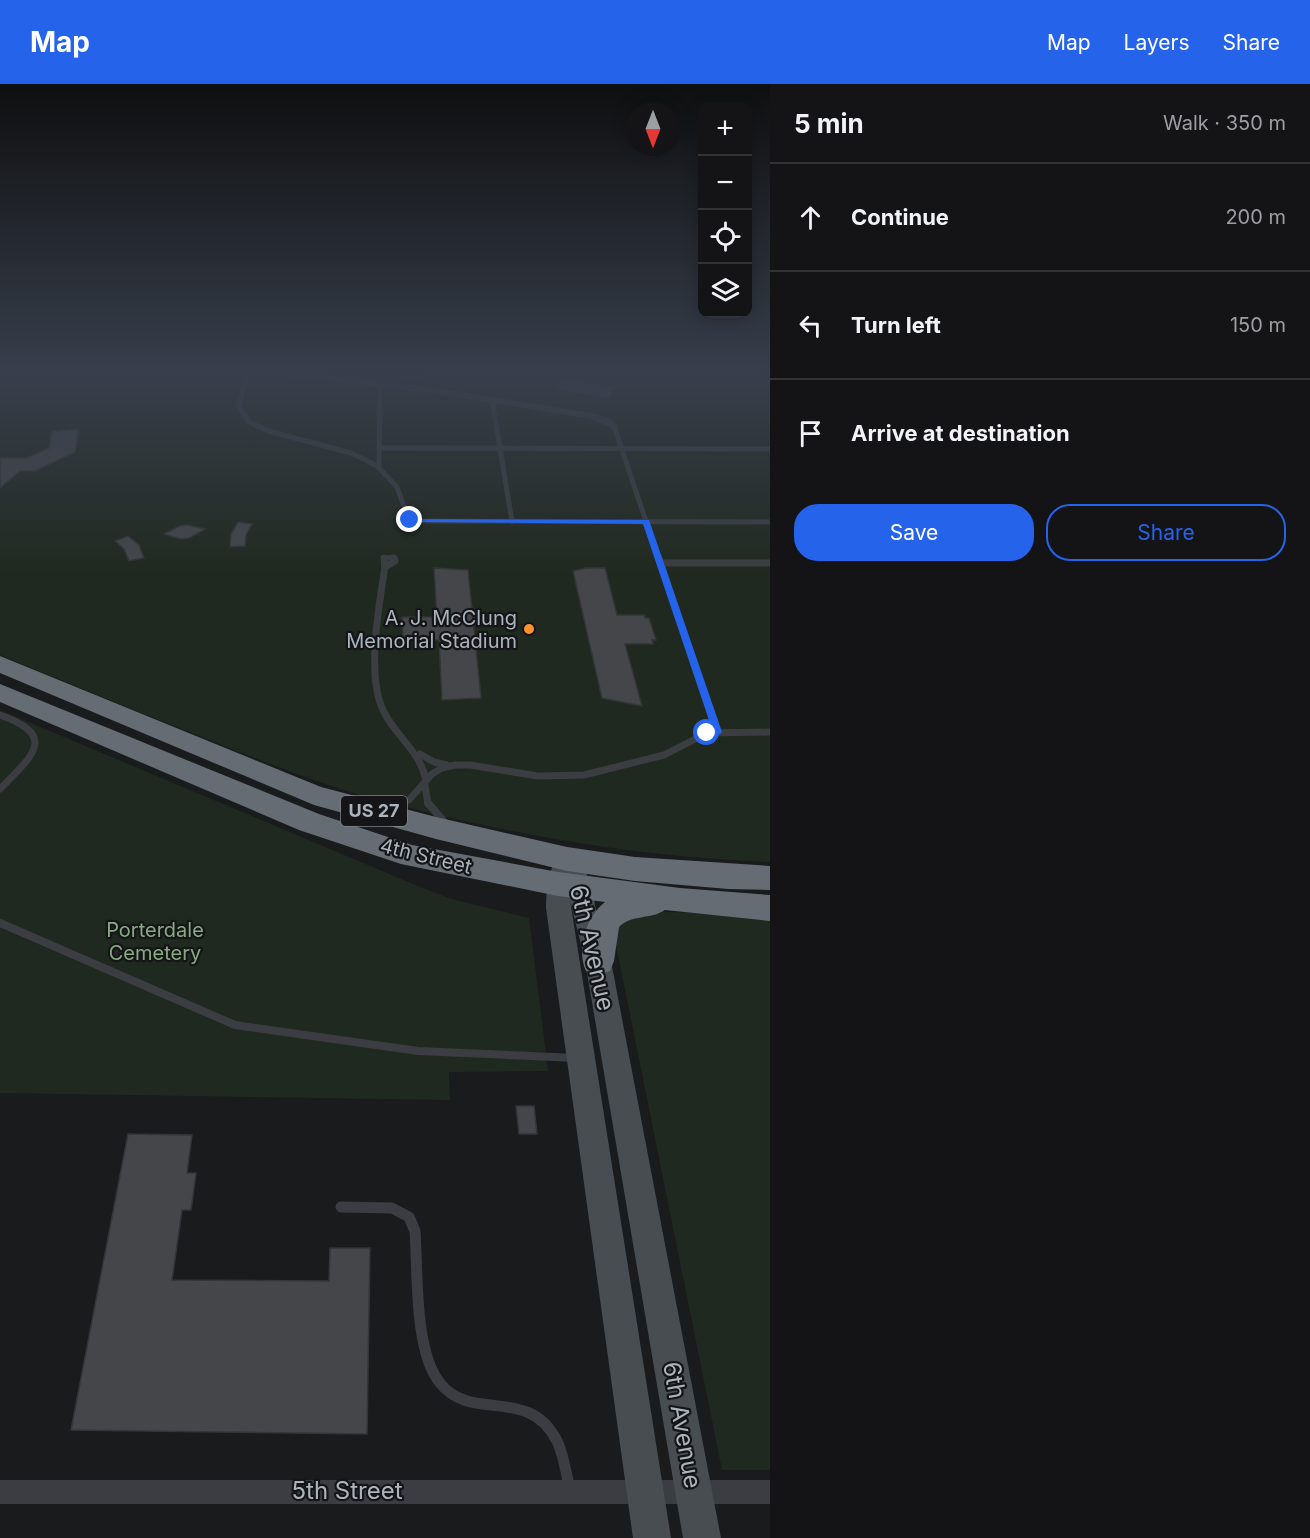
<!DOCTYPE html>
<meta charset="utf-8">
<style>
:root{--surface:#141416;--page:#212123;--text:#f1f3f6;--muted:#9d9ea1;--line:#333335;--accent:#2563eb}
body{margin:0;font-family:Inter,sans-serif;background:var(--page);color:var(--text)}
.controls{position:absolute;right:18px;top:18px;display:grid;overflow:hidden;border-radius:12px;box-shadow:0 3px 15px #0003}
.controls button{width:54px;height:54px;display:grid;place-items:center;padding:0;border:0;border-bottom:2px solid var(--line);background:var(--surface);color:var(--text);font:30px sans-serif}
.compass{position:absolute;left:626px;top:18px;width:54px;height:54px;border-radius:50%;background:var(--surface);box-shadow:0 3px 15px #0003;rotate:180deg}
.stop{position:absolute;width:18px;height:18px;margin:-14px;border:4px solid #2563eb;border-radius:50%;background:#fff}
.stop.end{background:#2563eb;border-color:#fff;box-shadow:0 2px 6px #0008}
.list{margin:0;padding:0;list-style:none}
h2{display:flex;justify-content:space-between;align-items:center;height:78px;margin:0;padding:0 24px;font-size:26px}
h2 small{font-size:20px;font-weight:400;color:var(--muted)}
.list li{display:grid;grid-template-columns:39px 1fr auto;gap:18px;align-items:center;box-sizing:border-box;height:108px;padding:0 24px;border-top:2px solid var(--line)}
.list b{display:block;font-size:22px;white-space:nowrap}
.list em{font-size:20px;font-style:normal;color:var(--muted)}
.actions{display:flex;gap:12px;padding:18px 24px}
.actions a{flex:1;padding:14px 0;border:2px solid var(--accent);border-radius:24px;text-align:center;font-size:21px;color:var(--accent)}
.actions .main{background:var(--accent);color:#fff}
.icon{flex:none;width:33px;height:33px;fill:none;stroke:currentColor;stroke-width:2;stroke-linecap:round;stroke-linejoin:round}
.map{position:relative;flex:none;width:770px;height:1454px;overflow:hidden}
header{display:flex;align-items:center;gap:36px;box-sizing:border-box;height:84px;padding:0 30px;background:var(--accent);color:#fff}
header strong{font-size:28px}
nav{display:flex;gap:33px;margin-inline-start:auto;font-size:21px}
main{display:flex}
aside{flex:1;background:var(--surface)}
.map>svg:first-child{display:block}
.green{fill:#20291f}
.building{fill:#44464a;stroke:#343539;stroke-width:1.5}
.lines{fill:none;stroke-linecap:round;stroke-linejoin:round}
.lane-far3{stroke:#3b3d42;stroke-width:5}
.lane-far2{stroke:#3b3d42;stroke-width:7}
.lane-far1{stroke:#3b3d42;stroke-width:8}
.lane{stroke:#3b3d42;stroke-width:11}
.street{fill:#3b3d42;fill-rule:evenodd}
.secondary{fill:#484d52;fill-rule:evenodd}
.highway{fill:#666c74;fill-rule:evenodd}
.route{fill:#2563eb}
.poi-dot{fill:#ff9230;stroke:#151518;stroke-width:2}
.labels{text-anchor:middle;stroke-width:4.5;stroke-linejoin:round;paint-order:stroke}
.shield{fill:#151518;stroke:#7e848c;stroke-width:1.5}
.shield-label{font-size:18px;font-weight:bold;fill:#abb4bd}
.poi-label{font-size:20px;fill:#abb4bd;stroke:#151518;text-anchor:end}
.street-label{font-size:20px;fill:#abb4bd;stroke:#151518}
.park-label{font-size:20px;fill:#86aa81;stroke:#151518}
.near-street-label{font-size:24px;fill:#abb4bd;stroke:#151518}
</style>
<header>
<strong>Map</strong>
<nav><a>Map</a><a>Layers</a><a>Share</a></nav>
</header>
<main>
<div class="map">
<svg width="770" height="1454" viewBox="0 0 770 1454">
<rect width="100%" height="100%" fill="#1a1b1d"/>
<g class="green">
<path d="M0,288h278l140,16 15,-16h337v490c-136,-5 -271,-29 -402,-65 -48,-13 -95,-32 -141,-50 -76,-30 -151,-61 -227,-92z"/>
<path d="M0,626l413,174 38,15 78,19 19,153 -99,1 1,28 -450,-7z"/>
<path d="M664,828l106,3v555h-48l-107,-530 3,-16 19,-7z"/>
</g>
<g class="building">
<path d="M563,294l28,5 24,3 -6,12 -52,-9z"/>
<path d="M79,345l-4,23 -40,19h-15l-20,17v-30h27l22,-10 3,-17z"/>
<path d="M238,438l14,2 -6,11 -1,11 -15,1 1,-13z"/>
<path d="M187,441l18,4 -16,9 -8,1 -17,-5 15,-8z"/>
<path d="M128,452l11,9 5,13 -15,3 -5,-12 -9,-8z"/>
<path d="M434,484l34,2 13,128 -39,2 -3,-60h-36l-1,-23h35z"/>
<path d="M586,484h19l12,47h27l1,3h4l7,22h-4l1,4h-28l17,62 -40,-8 -29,-127z"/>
<path d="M516,1022h18l3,28h-18z"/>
<path d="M128,1050l64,1 -5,38h9l-5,37h-9l-10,70 157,1 1,-33h40l-3,186 -296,-4z"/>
</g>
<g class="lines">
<g class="lane-far3">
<path d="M247,288l-8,35 10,15 19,9 83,22 26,13 20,21 11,31 6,3 356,1"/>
<path d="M492,315l20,123"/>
<path d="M614,342l45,134"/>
<path d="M379,364l391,1"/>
<path d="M379,383l1,-84"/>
<path d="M384,476v-2l10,-1 1,3"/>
</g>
<g class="lane-far2">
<path d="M384,474l1,9"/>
<path d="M659,474l58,174"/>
<path d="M660,479h110"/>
<path d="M385,483c-6,39 -20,112 0,147 13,24 35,38 41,66"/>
<path d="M385,483l10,-6 -1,-3"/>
<path d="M0,631c60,21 31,42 0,74"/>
<path d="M420,670l14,8 13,3"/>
<path d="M425,701l3,19"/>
<path d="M390,720l19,-4 23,-26 10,-6 13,-3h15l68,11 46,-1 80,-20 43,-22 63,-1"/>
</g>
<g class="lane-far1">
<path d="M428,719l17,20"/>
<path d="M382,722l15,-3"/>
<path d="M0,839l235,102 183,26 158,7"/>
</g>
<path class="lane" d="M341,1123l51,1 17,9 6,14c3,42 -1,120 25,152 31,40 89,2 117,58 7,14 9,33 13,49"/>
<g class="street">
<path d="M274,288h25l131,15 162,26 17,5 10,8 -5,3 -23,-10 -161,-26 -152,-18z"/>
<rect x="0" y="1396" width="770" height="24"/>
</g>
<path class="secondary" d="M567,766l8,3 18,33 2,20 16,55 110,577h-38l-98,-577 -15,-61 101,638h-38l-87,-630c0,-21 3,-38 13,-55z"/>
<g class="highway">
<path d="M0,572l321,131 115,30 131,30 68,10 135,9v24l-42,-1 -93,-8 -68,-10 -131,-32 -122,-34 -314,-132z"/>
<path d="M0,600l319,130 93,31 146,27 122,16 90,7v26l-105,-11c-15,10 -33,4 -46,17l-5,34 -4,10 -12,4 -12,-4c-10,-21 0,-54 19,-69l-47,-6 -157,-32 -102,-34 -299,-128z"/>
</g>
</g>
<linearGradient id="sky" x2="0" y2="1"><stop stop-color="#0e0f10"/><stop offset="0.59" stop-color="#383f4c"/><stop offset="1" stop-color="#383f4c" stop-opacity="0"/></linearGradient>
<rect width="770" height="491" fill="url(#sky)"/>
<path class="route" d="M408,435l241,1 73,212 -2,2 -13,2 -4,-3 9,-4 -69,-205 -233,-2z"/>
<circle class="poi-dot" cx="529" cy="545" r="6"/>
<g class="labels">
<rect class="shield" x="341" y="712" width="66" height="30" rx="4.5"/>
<g class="shield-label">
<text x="374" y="733">US 27</text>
</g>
<g class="poi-label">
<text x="517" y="541">A. J. McClung<tspan x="517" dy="23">Memorial Stadium</tspan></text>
</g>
<g class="street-label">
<text transform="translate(426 772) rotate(14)" y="7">4th Street</text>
</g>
<g class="park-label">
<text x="155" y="853">Porterdale<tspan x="155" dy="23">Cemetery</tspan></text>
</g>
<g class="near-street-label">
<text transform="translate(592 864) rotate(77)" y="8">6th Avenue</text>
<text transform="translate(682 1341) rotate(80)" y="8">6th Avenue</text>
<text x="347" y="1415">5th Street</text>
</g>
</g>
</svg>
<div class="controls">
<button>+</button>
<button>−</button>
<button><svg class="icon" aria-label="locate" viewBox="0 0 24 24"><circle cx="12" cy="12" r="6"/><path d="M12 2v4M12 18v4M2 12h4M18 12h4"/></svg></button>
<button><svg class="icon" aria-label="layers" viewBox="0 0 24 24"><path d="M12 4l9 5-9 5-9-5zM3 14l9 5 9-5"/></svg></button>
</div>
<svg class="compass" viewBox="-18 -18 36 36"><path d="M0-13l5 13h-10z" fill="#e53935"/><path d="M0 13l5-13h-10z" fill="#9d9ea1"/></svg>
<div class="stop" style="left:707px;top:649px"></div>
<div class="stop end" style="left:410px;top:436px"></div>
</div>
<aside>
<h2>5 min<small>Walk · 350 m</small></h2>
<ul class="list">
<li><svg class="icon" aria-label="ahead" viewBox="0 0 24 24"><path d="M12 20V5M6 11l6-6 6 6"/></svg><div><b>Continue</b></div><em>200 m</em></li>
<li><svg class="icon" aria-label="left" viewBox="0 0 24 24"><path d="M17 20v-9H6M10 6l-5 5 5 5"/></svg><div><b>Turn left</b></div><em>150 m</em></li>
<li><svg class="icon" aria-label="arrive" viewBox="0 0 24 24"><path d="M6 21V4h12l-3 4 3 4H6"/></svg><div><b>Arrive at destination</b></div></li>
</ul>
<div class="actions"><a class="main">Save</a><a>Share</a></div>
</aside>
</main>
